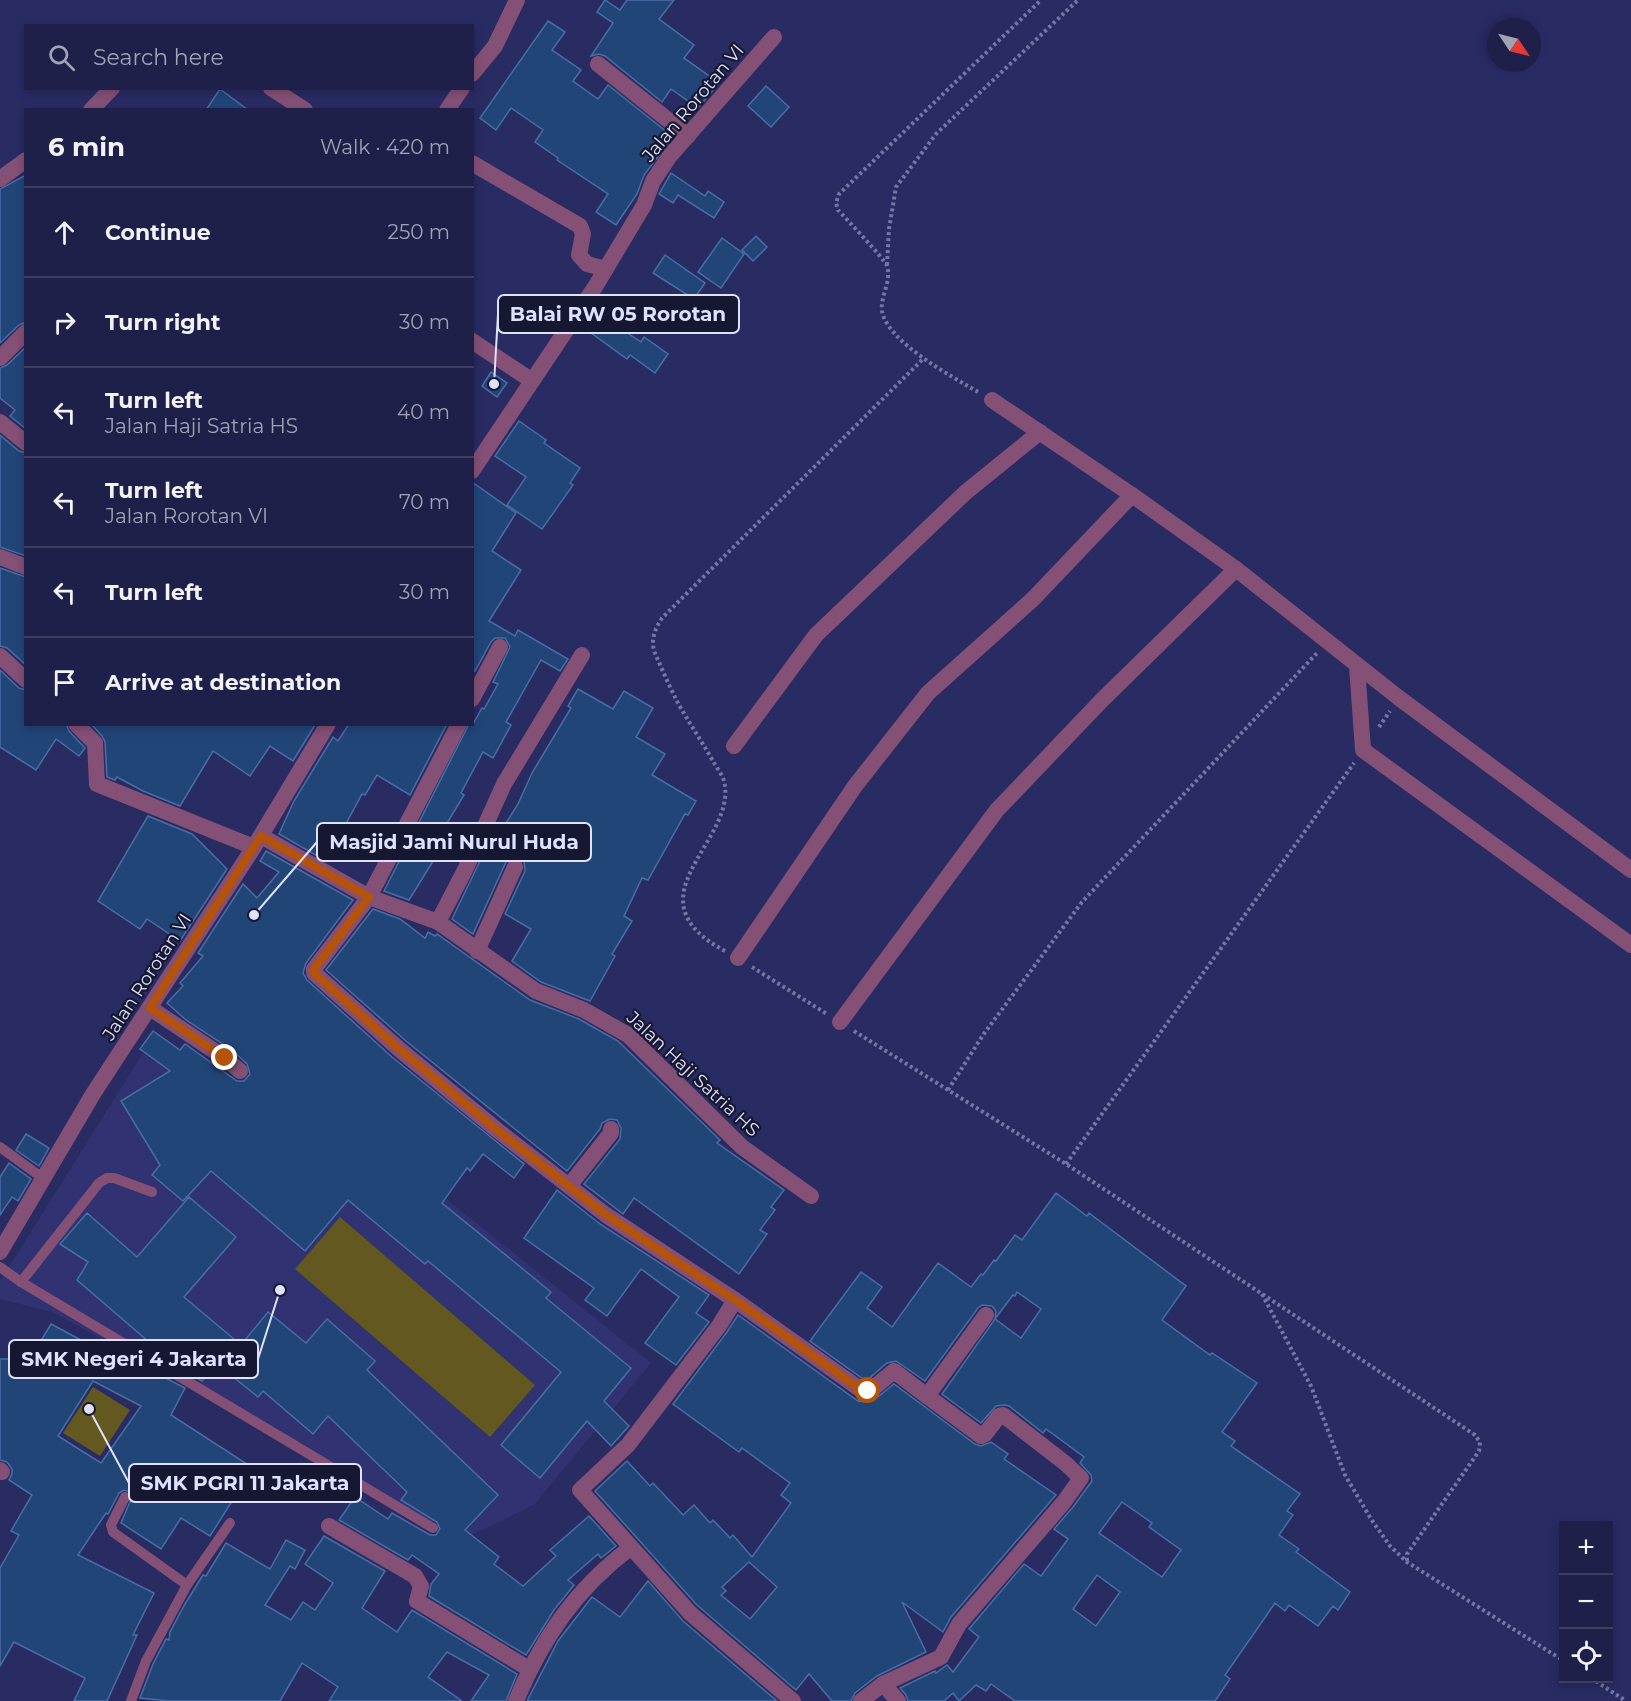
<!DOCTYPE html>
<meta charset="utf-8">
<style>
:root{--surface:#1f204a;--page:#272851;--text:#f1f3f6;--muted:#a1a3b5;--line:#3c3e62}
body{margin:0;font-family:Montserrat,sans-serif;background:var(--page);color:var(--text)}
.controls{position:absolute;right:18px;bottom:18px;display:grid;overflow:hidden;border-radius:0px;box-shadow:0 3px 9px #0003}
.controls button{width:54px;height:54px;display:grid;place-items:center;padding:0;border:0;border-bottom:2px solid var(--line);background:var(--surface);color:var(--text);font:30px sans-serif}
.compass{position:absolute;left:1487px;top:18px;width:54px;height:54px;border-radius:50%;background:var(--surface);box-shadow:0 3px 9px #0003;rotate:125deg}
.stop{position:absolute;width:18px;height:18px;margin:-14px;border:4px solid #b45309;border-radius:50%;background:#fff}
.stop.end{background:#b45309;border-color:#fff;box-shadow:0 2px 6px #0008}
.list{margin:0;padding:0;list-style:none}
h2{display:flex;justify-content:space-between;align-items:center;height:78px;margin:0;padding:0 24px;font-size:26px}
h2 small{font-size:20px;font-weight:400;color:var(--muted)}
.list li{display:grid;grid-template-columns:39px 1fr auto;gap:18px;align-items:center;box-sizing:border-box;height:90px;padding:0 24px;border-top:2px solid var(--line)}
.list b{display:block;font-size:22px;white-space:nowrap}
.list p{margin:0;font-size:20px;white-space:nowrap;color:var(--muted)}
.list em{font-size:20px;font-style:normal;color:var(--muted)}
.icon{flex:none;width:33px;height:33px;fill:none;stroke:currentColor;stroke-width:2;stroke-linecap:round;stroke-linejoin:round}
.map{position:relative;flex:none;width:1631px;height:1701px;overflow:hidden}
.search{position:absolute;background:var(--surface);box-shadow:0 3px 9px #0003;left:24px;top:24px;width:450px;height:66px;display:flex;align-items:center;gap:15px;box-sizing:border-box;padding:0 21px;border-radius:0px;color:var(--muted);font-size:22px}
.panel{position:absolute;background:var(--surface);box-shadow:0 3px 9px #0003;left:24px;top:108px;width:450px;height:618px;border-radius:0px}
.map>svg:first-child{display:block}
.built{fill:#303271}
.green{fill:#63581f}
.building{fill:#224578;stroke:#496ea5;stroke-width:1.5;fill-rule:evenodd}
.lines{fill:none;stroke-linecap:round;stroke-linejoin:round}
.path{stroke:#7477a3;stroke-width:4;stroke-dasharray:3 3;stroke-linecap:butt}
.service{stroke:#845076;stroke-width:10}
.minor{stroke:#845076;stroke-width:16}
.route{stroke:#b45309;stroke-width:8}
.labels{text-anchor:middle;stroke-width:4.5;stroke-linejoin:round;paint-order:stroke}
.street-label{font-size:18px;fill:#dee2fe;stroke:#161831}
.leader{fill:none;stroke:#dee2fe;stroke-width:2}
.callout-dot{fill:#dee2fe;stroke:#161831;stroke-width:2}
.callout{fill:#161831;stroke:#dee2fe;stroke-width:2}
.callout-label{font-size:20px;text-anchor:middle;font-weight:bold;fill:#dee2fe}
</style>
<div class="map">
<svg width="1631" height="1701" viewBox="0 0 1631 1701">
<rect width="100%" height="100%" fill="#292b63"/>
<path class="built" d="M143,1053l65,46 125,9 318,255 -117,142 -79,38 -264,-156 -139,-75 -52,-13v-18z"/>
<g class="green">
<path d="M340,1217l195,168 -45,52 -195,-168z"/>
<path d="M93,1387l37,23 -30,46 -37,-23z"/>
</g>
<g class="building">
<path d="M605,0l15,10 7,-10h47l-15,19 35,26 -10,13 35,25 -21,25 -27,-19 -9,13 -57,-46 -6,-2 -8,2 22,-33 -16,-11z"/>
<path d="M548,21l17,11 -13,18 29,20 -8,11 25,18 10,-14 65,52 -29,38 -7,19 -21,31 -20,-13 12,-18 -51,-34 1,-2 -23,-16 8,-12 -32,-22 -15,22 -16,-12z"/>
<path d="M766,86l23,21 -18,20 -23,-21z"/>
<path d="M220,89l28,21h-42z"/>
<path d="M671,173l34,23 3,-5 16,11 -10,16 -36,-23 -5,8 -14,-9z"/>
<path d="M26,175v147l-7,3 -19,18v-154z"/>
<path d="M756,236l11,11 -14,14 -11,-11z"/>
<path d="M722,238l22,16 -23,34 -23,-16z"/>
<path d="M665,255l40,28 -11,16 -41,-26z"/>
<path d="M599,314l42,28 3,-5 24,17 -13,19 -25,-18 -3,4 -40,-29z"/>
<path d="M26,347v82l-16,-13 5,-6 -15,-12v-30l7,-3z"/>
<path d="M491,372l16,11 -10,14 -15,-11z"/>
<path d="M519,421l27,19 -2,3 36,25 -10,15 3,2 -31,44 -35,-24 19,-28 -31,-21z"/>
<path d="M0,435l19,16 7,2v103l-26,-9z"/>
<path d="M472,482l44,31 -24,38 29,19 -32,51 26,15 3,-6 50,29 -8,12 -19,-11 -35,62 5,3 -18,33 -10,-6 -22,41 3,2 -23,38 7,4 -39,63 -25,-9 85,-167h4l9,-16 2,1 14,-25 -5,-2 17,-35 -5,-9h-10l-4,4 -16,29 -3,-1z"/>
<path d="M0,568l26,9v88l-19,-17 -7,-2z"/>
<path d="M0,670l19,18 7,2v34h40l3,7 16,17 -6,8 -23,-17 -20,31 -36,-23z"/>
<path d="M578,689l35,20 11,-18 29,17 -17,29 29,17 -13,21 44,26 -8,14 -3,-1 -37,66 -6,-2 -18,38 8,5 -20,33 3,2 -25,45 -49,-19 -29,-21 19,-32 -26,-15 20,-43 -1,-10 -4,-3 -7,-1 -7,5 -33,72 -21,-15 40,-83 5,-8 4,3 17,-27 14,-31 39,-65 -3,-2z"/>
<path d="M91,724h223l1,1 -22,36 -23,-15 -20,30 -37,-25 -33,55 -37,-15 -26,-14 -2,3 -8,-3 -2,-35 -3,-6z"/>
<path d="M349,724h98l-37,71 -33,-20 -12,20 -3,-1 -36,67 -47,-27 15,-33 39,-64 5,4z"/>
<path d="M148,816l44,18 35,35 -47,72 -33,-22 -7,10 -42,-28z"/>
<path d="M266,851l87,49 -47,63 -3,10 4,7 85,77 132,107 -10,14 -31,-24 -13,17 -3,-3 -25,35 109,89 -5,6 85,70 -27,33 25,25 -18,20 -24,-25 -47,57 -39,-33 60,-73 -133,-111 -3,3 -77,-64 -43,51 -94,-80 -28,30 -31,-26 8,-10 -39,-64 49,-30 -30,-22 13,-18 27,19 5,-6 52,37h7l6,-7 -3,-10 -15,-14 -46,-30 -19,-17 16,-17 -3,-3 23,-27 -5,-3 45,-69 14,14 22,-26 -19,-11z"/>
<path d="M373,909l27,10 25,19 3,-6 7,4 2,-2 93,66 49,19 39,22 102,99 -3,3 67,47 -13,17 4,3 -15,20 7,4 -28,40 -105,-76 -11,16 -39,-30 36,-45 1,-11 -4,-8 -7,-1 -8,4 -2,6 -33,42 -161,-130 -80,-71z"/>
<path d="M26,1134l23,14 -10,18 -23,-16z"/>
<path d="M9,1163l22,16 -13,22 -6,-4 -12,18v-38z"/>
<path d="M557,1190l43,34 109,71 -13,18 13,9 -33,43 -31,-22 34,-46 -38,-28 -34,47 -22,-16 9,-12 -70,-50z"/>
<path d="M1056,1193l31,23 2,-3 97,73 -24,34 48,35 2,-2 45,30 -35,49 13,9 -4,5 69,48 -13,17 6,4 -14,20 20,14 -3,3 54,40 -12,18 -5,-4 -15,20 -29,-21 -4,6 -10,-8 -50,72 5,4 -15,22h-200l-24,-17 -5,7 -10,-6 -17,16 -6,-8 -9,8h-36l-2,-6 -6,-7 35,-17 1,2 11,-8 6,7 26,-35 -10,-8 55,-65 17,12 27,-37 -14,-10 19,-22 19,-26 -1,-6 -11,-12 4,-6 -38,-28 -3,4 -34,-27 -4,-1 -9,1 -15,17 -39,-29 53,-75 26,19 20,-29 -24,-17 -2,4 -2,-1 -18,24 1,-8 -4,-5 -10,-1 -4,3 -53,73 -29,-20 -9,2 -21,18 -56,-40 51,-69 21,15 -15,21 25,19 46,-64 33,24 10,-13 2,1 11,-15 2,1 19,-26 7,5zM1122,1502l30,21 -3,4 32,23 -19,27 -63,-44zM1097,1575l23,17 -24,34 -23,-17z"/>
<path d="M189,1197l47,40 -52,60 57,48 27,-33 38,31 21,-24 48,42 -8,9 131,125 -33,35 34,27 -5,7 29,22 33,-30 -6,-6 39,-34 27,30 -15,12 -3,-4 -30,26 6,5 -20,25 -28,45 -97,-59 2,-12 8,-10 -27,-19 -4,5 -69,-40 16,-23 33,22 4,-6 38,22h6l4,-6 -3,-7 -36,-22 6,-8 -79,-76 -15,18 -50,-43 -5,6 -41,-33 -15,17 -24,-14 -101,-87 11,-18 -28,-18 27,-31 50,44z"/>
<path d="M738,1315l120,86 8,1 8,-2 20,-16 81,60 6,2 10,-4 17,12 -4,5 52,36 -105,122 -8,15 -41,-30 24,50 -49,24 -22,17 -4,8h-19l-23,-27 -13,16 -99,-85 -102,-114 32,-30 23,25 3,-3 30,32 11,-10 16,18 3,-3 17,18 3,-3 19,22 39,-54 -10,-8 9,-12 -48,-35 -3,4 -66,-48 54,-72zM749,1562l28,25 -27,32 -29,-24 5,-4 -4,-4z"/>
<path d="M51,1324l71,38 3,-5 60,31 -14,27 82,53 -43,68 -29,-18 -20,31 -40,-26 11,-26 -1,-5 -7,-2 -5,3 -11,21 -2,-1 -28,42 76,38 -21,42h4l-30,66h-33l11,-23 -71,-36 -14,24v-98l19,-33 -8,-4 21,-36 -23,-15 3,-6v-5l-5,-7 -7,-2v-101h9l15,10zM93,1381l48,25 -40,57 -43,-27z"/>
<path d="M324,1536l61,35 -23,37 35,24 15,-22 105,64 -11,27h-35l18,-26 -42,-23 -19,25 34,24h-133l9,-14 -36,-24 -22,38h-111l-29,-3 13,-34 13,-25 3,1 1,-8 15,-28 18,-29 3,1 20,-33 44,26 16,-29 19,10 -10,19 -5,-3 -25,39 26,15 12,-18 12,8 18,-27 -28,-19z"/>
<path d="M648,1581l35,40 94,80h-250l31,-60 34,-44 28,20z"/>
</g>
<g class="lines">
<g class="path">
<path d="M887,265l2,-36 7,-42 40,-53 142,-134"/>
<path d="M978,392c-25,-15 -91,-50 -96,-81 -2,-15 10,-30 5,-45 -4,-9 -40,-46 -49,-56l-2,-7 3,-9 202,-194"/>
<path d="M1379,727l11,-16"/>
<path d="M725,951c-101,-54 14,-110 -1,-170 -2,-7 -8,-14 -11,-20 -11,-19 -23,-37 -34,-56 -9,-17 -17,-36 -25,-54 -3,-13 1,-22 8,-33l261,-259"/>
<path d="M752,967l75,47"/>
<path d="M854,1031l212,133 409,271 5,7 -1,9 -72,103v8"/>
<path d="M948,1090l35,-55 99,-133 235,-249"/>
<path d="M1066,1164l288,-401"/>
<path d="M1262,1294l49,92 34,89 26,44 19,27 17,16 157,99"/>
<path d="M1591,1678l35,23"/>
</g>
<g class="service">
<path d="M0,1147l44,32"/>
<path d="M0,1267l21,15 412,246"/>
<path d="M21,1282l78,-99 8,-5h7l38,14"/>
<path d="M125,1497l-14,28 2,7 74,53"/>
<path d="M131,1701l15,-40 41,-76 43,-62"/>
</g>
<g class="minor">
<path d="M598,64l90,72"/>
<path d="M472,74l23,-28 22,-46"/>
<path d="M271,88l34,22"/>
<path d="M91,110l21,-22"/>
<path d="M447,110l15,-22"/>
<path d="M472,163l108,63 3,8 -4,21 8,9 19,5"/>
<path d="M0,179l26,-19"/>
<path d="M472,341l59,39"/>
<path d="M0,358l26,-26"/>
<path d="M992,400l140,95 104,74 163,129 232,172"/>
<path d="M0,422l26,21"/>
<path d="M472,471l123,-184 49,-82 9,-24 16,-24 105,-120"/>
<path d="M0,557l26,10"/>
<path d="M0,656l26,24"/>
<path d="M1357,666l6,84 268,195"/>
<path d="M472,699l28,-52"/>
<path d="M76,724l19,19 2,41 157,63"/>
<path d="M459,724l-90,173 -55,72v4l85,76 98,81 109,85 129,85 129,92 7,-2 23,-19 33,25 59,-81"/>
<path d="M734,746l82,-111 150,-143 74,-60"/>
<path d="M261,836l108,61 69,25 98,69 48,19 44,25 114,112 69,49"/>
<path d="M438,922l27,-52 39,-86 78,-129"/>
<path d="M477,951l38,-84"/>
<path d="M738,958l117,-172 73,-93 105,-94 99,-104"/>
<path d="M150,1008l75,50 15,13"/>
<path d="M840,1022l157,-212 106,-111 133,-130"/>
<path d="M569,1186l42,-53v-4"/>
<path d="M0,1252l93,-158 161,-247 74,-123"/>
<path d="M735,1300l-16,26 -91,119 -48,45 110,123 103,88"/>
<path d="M0,1470l2,2"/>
<path d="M329,1526l86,50 6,10 -4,15 112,68"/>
<path d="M883,1684l15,17"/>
<path d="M516,1701c26,-63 60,-112 114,-153"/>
<path d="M861,1701l22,-17 58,-27 18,-33 105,-122 17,-24 -16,-15 -62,-48 -4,1 -14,18 -4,2 -54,-40"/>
</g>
</g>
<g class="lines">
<path class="route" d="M225,1058l-75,-50 111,-172 108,61 -55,72v4l85,76 98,81 109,85 129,85 129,92 4,-1"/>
</g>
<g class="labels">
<g class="street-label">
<text transform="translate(693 103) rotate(-50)" y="6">Jalan Rorotan VI</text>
<text transform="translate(147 977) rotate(-57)" y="6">Jalan Rorotan VI</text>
<text transform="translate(693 1074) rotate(43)" y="6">Jalan Haji Satria HS</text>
</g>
</g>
<path class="leader" d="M494 384L498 314M254 915L317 842M280 1290L258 1359M89 1409L129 1483"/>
<g class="callout-dot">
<circle cx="494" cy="384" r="6"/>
<circle cx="254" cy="915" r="6"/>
<circle cx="280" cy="1290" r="6"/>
<circle cx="89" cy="1409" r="6"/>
</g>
<g class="callout">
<rect x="498" y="295" width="241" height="38" rx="6"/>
<rect x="317" y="823" width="274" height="38" rx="6"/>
<rect x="9" y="1340" width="249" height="38" rx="6"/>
<rect x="129" y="1464" width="232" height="38" rx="6"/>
</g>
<g class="callout-label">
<text x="618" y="321">Balai RW 05 Rorotan</text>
<text x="454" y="849">Masjid Jami Nurul Huda</text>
<text x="134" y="1366">SMK Negeri 4 Jakarta</text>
<text x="245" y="1490">SMK PGRI 11 Jakarta</text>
</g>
</svg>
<div class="controls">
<button>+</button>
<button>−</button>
<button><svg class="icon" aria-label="locate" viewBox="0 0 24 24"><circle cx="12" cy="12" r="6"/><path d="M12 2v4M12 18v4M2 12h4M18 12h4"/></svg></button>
</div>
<svg class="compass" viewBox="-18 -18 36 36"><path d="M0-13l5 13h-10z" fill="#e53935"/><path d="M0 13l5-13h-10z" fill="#a1a3b5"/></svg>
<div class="stop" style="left:868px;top:1391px"></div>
<div class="stop end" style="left:225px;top:1058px"></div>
<div class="search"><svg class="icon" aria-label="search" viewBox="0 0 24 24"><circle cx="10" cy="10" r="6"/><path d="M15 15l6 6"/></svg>Search here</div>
<section class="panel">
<h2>6 min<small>Walk · 420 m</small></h2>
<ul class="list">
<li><svg class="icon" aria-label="ahead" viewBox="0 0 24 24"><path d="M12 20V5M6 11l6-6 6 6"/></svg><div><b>Continue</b></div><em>250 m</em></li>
<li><svg class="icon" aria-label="right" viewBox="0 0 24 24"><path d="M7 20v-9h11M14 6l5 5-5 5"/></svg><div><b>Turn right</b></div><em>30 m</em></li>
<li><svg class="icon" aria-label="left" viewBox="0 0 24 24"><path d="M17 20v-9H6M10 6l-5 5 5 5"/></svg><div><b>Turn left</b><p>Jalan Haji Satria HS</p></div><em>40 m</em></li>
<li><svg class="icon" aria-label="left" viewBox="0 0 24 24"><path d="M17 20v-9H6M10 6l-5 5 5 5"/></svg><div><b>Turn left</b><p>Jalan Rorotan VI</p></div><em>70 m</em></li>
<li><svg class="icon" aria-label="left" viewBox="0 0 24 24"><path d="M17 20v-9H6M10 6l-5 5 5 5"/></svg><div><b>Turn left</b></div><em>30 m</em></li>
<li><svg class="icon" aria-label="arrive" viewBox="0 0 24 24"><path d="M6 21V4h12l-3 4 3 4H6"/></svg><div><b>Arrive at destination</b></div></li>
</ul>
</section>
</div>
